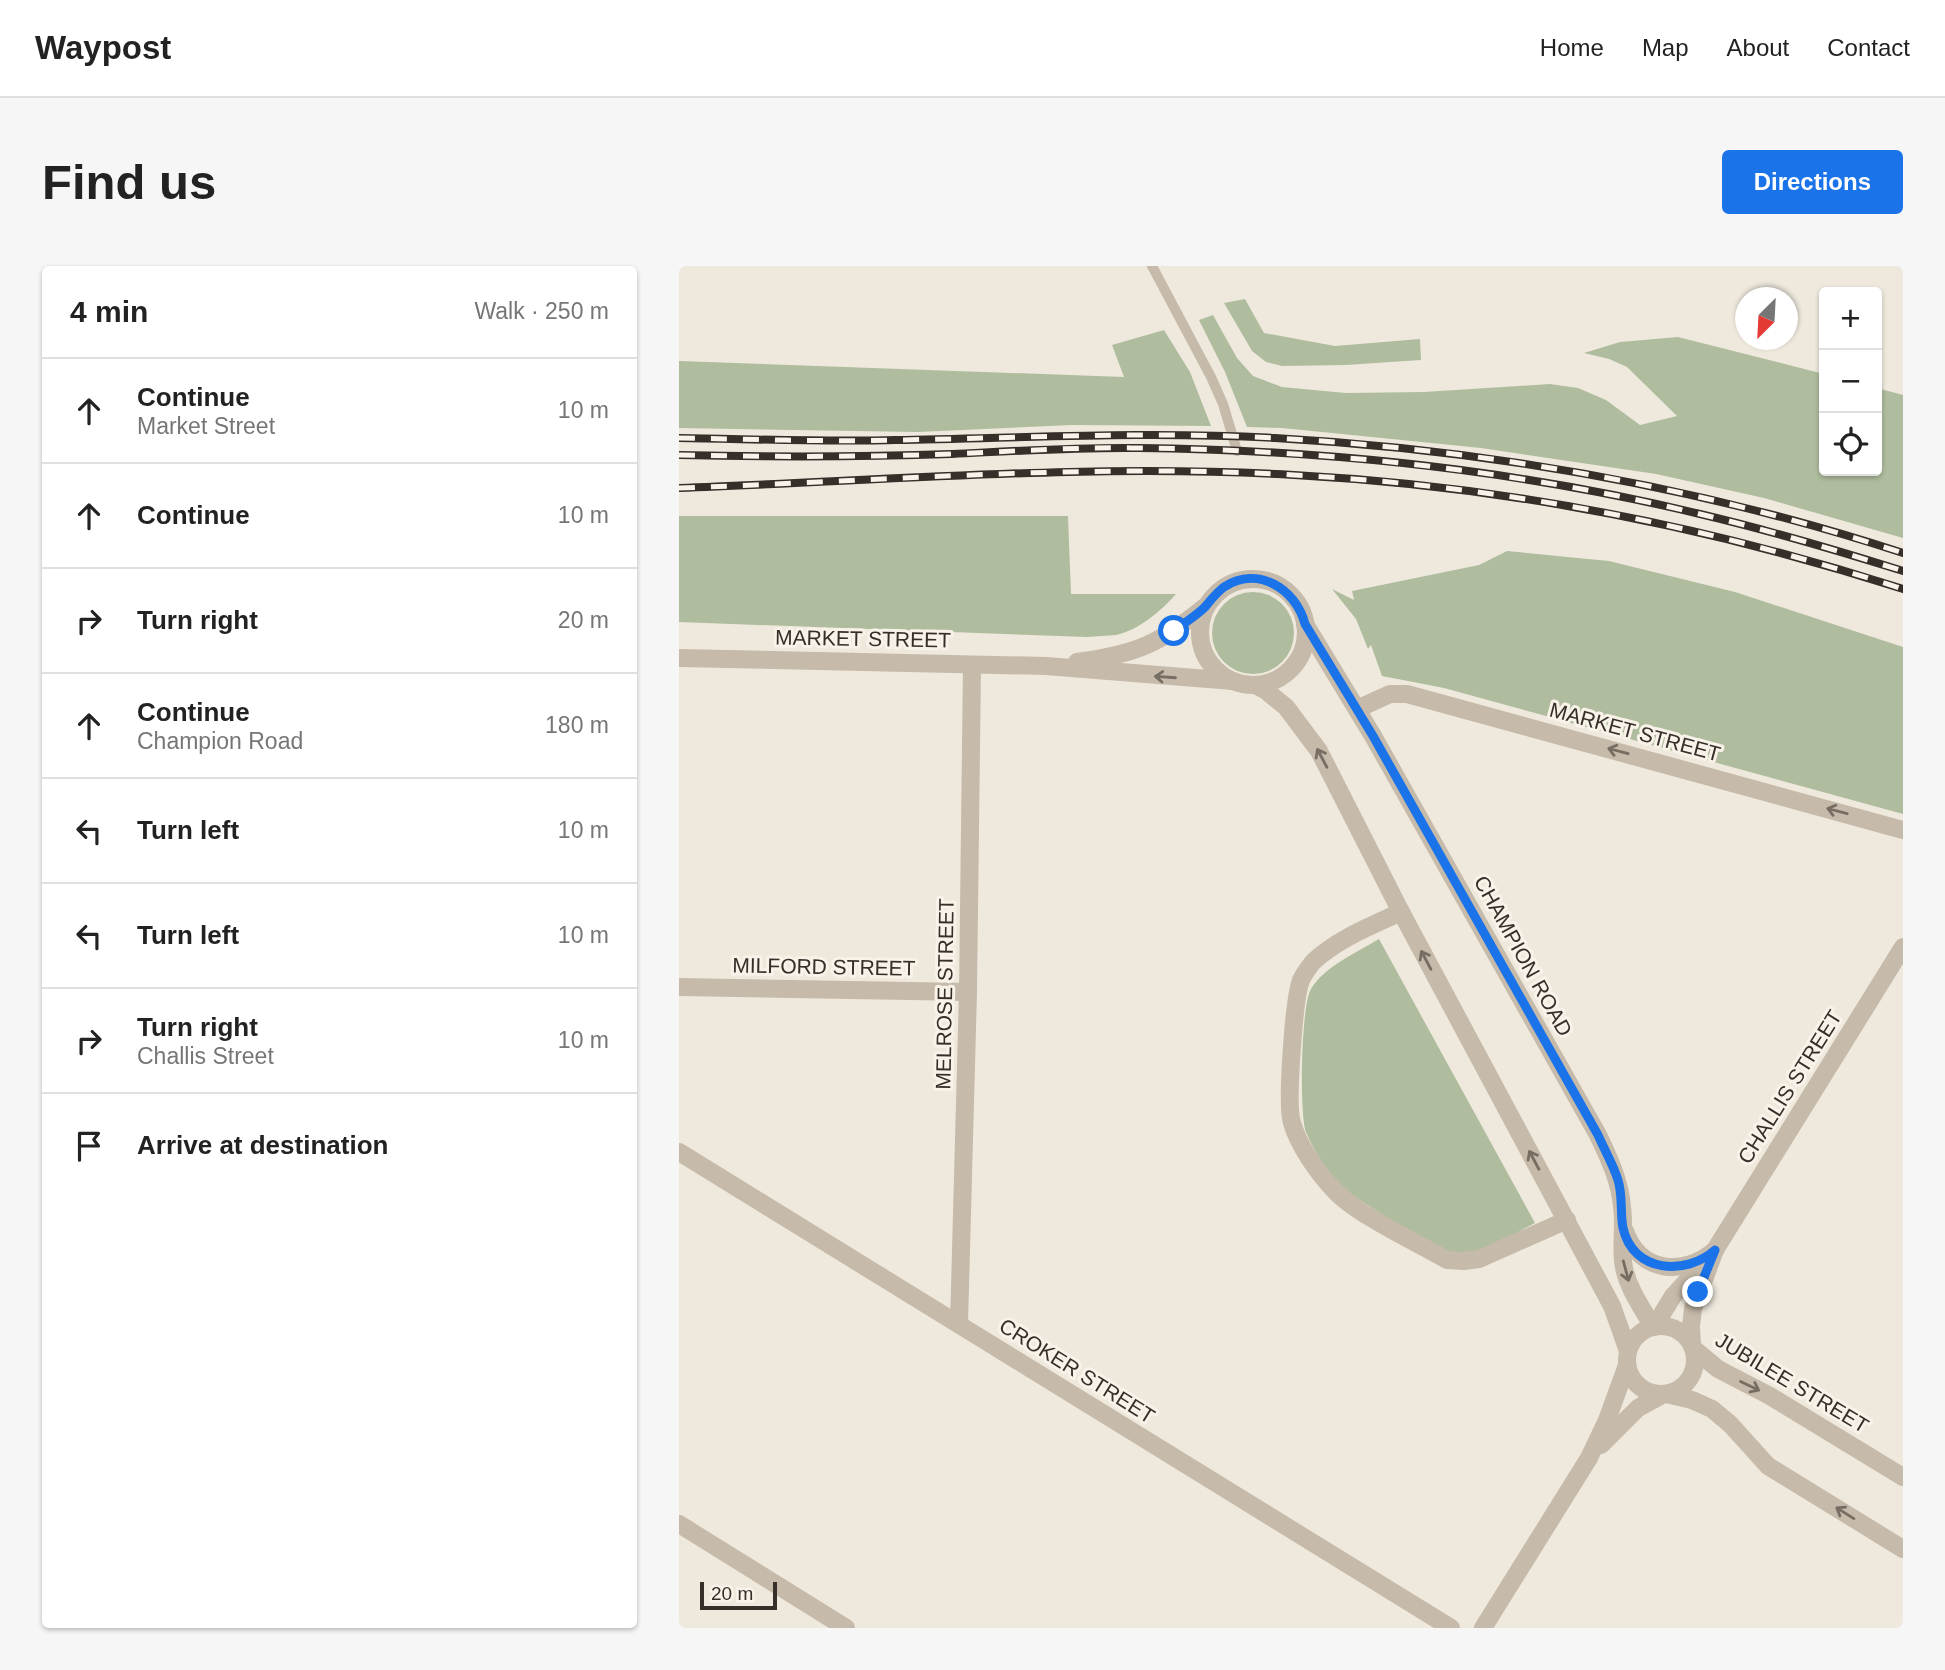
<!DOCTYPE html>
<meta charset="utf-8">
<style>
:root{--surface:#fff;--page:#f6f6f6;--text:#222;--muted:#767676;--line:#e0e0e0;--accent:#1a73e8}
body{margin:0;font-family:Helvetica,sans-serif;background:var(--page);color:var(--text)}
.controls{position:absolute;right:21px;top:21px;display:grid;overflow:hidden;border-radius:7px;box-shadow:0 2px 5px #0004}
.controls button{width:63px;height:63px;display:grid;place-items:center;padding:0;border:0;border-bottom:2px solid var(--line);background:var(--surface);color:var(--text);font:35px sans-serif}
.compass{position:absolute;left:1056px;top:21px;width:63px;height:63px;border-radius:50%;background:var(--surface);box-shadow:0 2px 5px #0004;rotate:204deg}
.scale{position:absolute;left:21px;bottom:18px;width:77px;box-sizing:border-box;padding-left:7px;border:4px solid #352e29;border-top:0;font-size:19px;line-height:24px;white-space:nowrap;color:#352e29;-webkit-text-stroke:5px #f8f2e9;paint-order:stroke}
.stop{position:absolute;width:21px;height:21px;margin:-16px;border:5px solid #1a73e8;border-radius:50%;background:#fff}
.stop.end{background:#1a73e8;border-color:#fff;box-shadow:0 2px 7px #0008}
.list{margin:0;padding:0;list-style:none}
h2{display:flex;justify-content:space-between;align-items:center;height:91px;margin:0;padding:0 28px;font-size:30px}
h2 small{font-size:23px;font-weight:400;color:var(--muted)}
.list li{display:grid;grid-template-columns:46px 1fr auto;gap:21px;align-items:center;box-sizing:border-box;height:105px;padding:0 28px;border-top:2px solid var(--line)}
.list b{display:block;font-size:26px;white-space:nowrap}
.list p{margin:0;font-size:23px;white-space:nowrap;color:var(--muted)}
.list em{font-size:23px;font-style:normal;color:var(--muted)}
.icon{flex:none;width:38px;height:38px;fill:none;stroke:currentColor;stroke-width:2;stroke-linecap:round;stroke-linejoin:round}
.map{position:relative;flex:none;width:1224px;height:1362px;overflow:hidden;border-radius:7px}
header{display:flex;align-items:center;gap:42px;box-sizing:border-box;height:98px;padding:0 35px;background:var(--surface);border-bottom:2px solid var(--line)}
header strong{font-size:33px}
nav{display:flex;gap:38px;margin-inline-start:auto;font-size:24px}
.intro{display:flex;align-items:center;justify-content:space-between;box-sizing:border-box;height:168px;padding:0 42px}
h1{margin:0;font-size:49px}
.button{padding:18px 32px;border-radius:7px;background:var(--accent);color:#fff;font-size:24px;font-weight:700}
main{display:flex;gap:42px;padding:0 42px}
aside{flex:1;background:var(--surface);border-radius:7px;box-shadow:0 2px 5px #0004}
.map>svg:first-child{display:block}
.green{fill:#afbd9e}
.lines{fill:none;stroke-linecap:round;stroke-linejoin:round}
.lane{stroke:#c6baaa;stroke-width:10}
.street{stroke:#c6baaa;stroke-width:18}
.rail-casing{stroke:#352e29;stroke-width:8}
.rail{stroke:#f8f2e9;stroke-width:5;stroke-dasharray:16;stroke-linecap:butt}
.oneway{stroke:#766d63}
.route{stroke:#1a73e8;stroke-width:9}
.labels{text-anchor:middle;stroke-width:6;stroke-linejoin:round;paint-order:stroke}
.street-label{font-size:21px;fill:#352e29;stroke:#f8f2e9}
</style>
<header>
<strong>Waypost</strong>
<nav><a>Home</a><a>Map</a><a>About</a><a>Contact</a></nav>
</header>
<div class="intro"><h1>Find us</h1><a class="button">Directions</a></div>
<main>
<aside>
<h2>4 min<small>Walk · 250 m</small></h2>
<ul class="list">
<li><svg class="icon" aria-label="ahead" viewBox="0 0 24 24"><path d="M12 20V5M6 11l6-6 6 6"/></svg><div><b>Continue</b><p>Market Street</p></div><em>10 m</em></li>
<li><svg class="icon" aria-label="ahead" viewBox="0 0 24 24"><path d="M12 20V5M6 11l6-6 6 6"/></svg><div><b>Continue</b></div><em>10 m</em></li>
<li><svg class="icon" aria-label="right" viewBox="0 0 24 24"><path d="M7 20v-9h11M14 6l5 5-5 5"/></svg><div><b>Turn right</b></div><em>20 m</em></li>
<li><svg class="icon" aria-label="ahead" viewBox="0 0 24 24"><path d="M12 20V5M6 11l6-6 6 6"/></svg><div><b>Continue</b><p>Champion Road</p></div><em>180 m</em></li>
<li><svg class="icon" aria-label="left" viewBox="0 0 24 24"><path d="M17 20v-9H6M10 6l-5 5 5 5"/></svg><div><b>Turn left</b></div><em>10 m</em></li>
<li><svg class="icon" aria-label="left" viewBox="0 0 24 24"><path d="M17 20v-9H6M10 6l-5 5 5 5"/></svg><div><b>Turn left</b></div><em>10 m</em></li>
<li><svg class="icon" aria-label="right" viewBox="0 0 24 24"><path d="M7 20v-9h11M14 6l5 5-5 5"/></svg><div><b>Turn right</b><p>Challis Street</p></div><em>10 m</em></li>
<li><svg class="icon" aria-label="arrive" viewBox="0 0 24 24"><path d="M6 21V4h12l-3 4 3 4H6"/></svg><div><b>Arrive at destination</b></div></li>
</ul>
</aside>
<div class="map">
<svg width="1224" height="1362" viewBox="0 0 1224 1362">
<rect width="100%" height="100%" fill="#efe9dd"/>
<g class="green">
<path d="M566,33l19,34 71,13 85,-7 1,21 -75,5 -64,1 -16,-4 -14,-11 -28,-48z"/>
<path d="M534,49l24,43 16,18 29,11 64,6 78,-1 126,-8 28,4 28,12 34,25 37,-9 -50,-49 -18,-8 -25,-6 36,-11 58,-5 146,37v97h53v-83l26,7v143l-139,-40 -108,-24 -175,-26 -199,-20 -35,-1 -22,-55 -26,-52z"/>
<path d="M485,64l26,42 21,54 -139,-1 -154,7 -239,-4v-67l445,16 -12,-32z"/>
<path d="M0,250h389l3,78h105c-15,17 -37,36 -60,41 -9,1 -19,1 -29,2l-408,-15z"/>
<path d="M828,285l102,10 126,31 168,55v167l-459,-126 -62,-12 -11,-31 -3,4 -12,-30 -24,-30 22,11 -2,-9 127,-26z"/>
<circle cx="574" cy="367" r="41"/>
<path d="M700,673l156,284c-18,9 -54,32 -73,32 -22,-1 -91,-48 -113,-62 -18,-15 -34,-39 -43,-61 -7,-18 -5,-127 5,-143 14,-23 45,-36 68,-50z"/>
</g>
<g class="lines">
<path class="lane" d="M473,0l59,111 12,27 14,47"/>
<g class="street">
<circle cx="574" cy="366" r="53"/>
<path d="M626,358l68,112 225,399c11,23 22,46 24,72 3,20 -2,41 2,61 5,22 18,40 29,59"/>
<path d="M0,392l367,8 187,15"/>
<path d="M398,396c60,-8 82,-18 129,-56"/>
<path d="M576,419l10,5 21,17 33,44 82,161 211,394 16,45"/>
<path d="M678,443l33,-15h17l496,136"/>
<path d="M722,646c-30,14 -64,27 -88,50 -4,5 -9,12 -12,18 -7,19 -15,124 -9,143 7,23 25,49 42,67 23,25 82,52 113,70l17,1 15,-2 88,-39"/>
<path d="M0,721l289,5"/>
<path d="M0,886l772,476"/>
<path d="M946,965c15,42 59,46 90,19"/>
<path d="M280,1058l9,-332 4,-327"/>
<circle cx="982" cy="1094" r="34"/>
<path d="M975,1061l19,-31 33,-36"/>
<path d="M1013,1079l-1,-19 2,-17 22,-59 188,-303"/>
<path d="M1015,1083l24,20 52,27 133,81"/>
<path d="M987,1128l26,6 20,9 18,15 38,42 135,83"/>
<path d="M922,1179l37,-37 24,-13"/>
<path d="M0,1258l167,104"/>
<path d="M804,1362l106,-170 18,-38 20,-55"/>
</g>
<g class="rail-casing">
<g id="rail">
<path d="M0,172c72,1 145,4 217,2 128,-2 251,-9 379,-2 214,12 425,49 628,115"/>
<path d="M0,189c91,2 183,2 273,-1 63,-3 125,-7 187,-6 187,2 378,22 561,66 68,16 136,36 203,57"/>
<path d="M0,222c204,-7 411,-25 615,-13 209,11 410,50 609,114"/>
</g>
</g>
<use href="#rail" class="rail"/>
</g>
<defs><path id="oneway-shaft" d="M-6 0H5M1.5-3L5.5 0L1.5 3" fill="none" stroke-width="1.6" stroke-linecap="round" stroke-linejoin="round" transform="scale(1.75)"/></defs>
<g class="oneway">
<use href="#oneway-shaft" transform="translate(486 411) rotate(-176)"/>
<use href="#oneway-shaft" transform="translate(939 485) rotate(-165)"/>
<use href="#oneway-shaft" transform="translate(643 492) rotate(-118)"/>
<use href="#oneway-shaft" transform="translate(1158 545) rotate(-165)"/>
<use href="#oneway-shaft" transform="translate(747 694) rotate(-118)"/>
<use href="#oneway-shaft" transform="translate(855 894) rotate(-118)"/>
<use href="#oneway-shaft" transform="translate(947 1005) rotate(75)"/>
<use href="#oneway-shaft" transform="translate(1071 1120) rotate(26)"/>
<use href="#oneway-shaft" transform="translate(1166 1247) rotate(-148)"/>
</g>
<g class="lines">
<path class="route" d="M495,365c10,-8 22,-15 31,-24 6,-7 11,-14 19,-20 34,-22 72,2 81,37l68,112 225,399c6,14 15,29 20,45 5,16 2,33 5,48 10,45 63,48 92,22l-17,42"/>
</g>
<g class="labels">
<g class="street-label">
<text transform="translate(184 373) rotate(1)" y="7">MARKET STREET</text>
<text transform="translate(956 466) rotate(15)" y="7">MARKET STREET</text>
<text transform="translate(844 690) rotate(61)" y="7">CHAMPION ROAD</text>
<text transform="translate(145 701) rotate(1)" y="7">MILFORD STREET</text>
<text transform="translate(266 728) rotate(-89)" y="7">MELROSE STREET</text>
<text transform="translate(1111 821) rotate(-58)" y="7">CHALLIS STREET</text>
<text transform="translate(398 1105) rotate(32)" y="7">CROKER STREET</text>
<text transform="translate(1113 1117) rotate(31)" y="7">JUBILEE STREET</text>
</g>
</g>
</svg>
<div class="controls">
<button>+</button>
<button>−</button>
<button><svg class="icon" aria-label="locate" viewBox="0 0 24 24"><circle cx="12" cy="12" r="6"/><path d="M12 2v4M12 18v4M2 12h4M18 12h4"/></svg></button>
</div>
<svg class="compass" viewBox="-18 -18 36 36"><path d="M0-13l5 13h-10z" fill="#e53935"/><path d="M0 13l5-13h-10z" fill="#767676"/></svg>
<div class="scale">20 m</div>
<div class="stop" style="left:495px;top:365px"></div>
<div class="stop end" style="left:1019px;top:1026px"></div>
</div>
</main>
